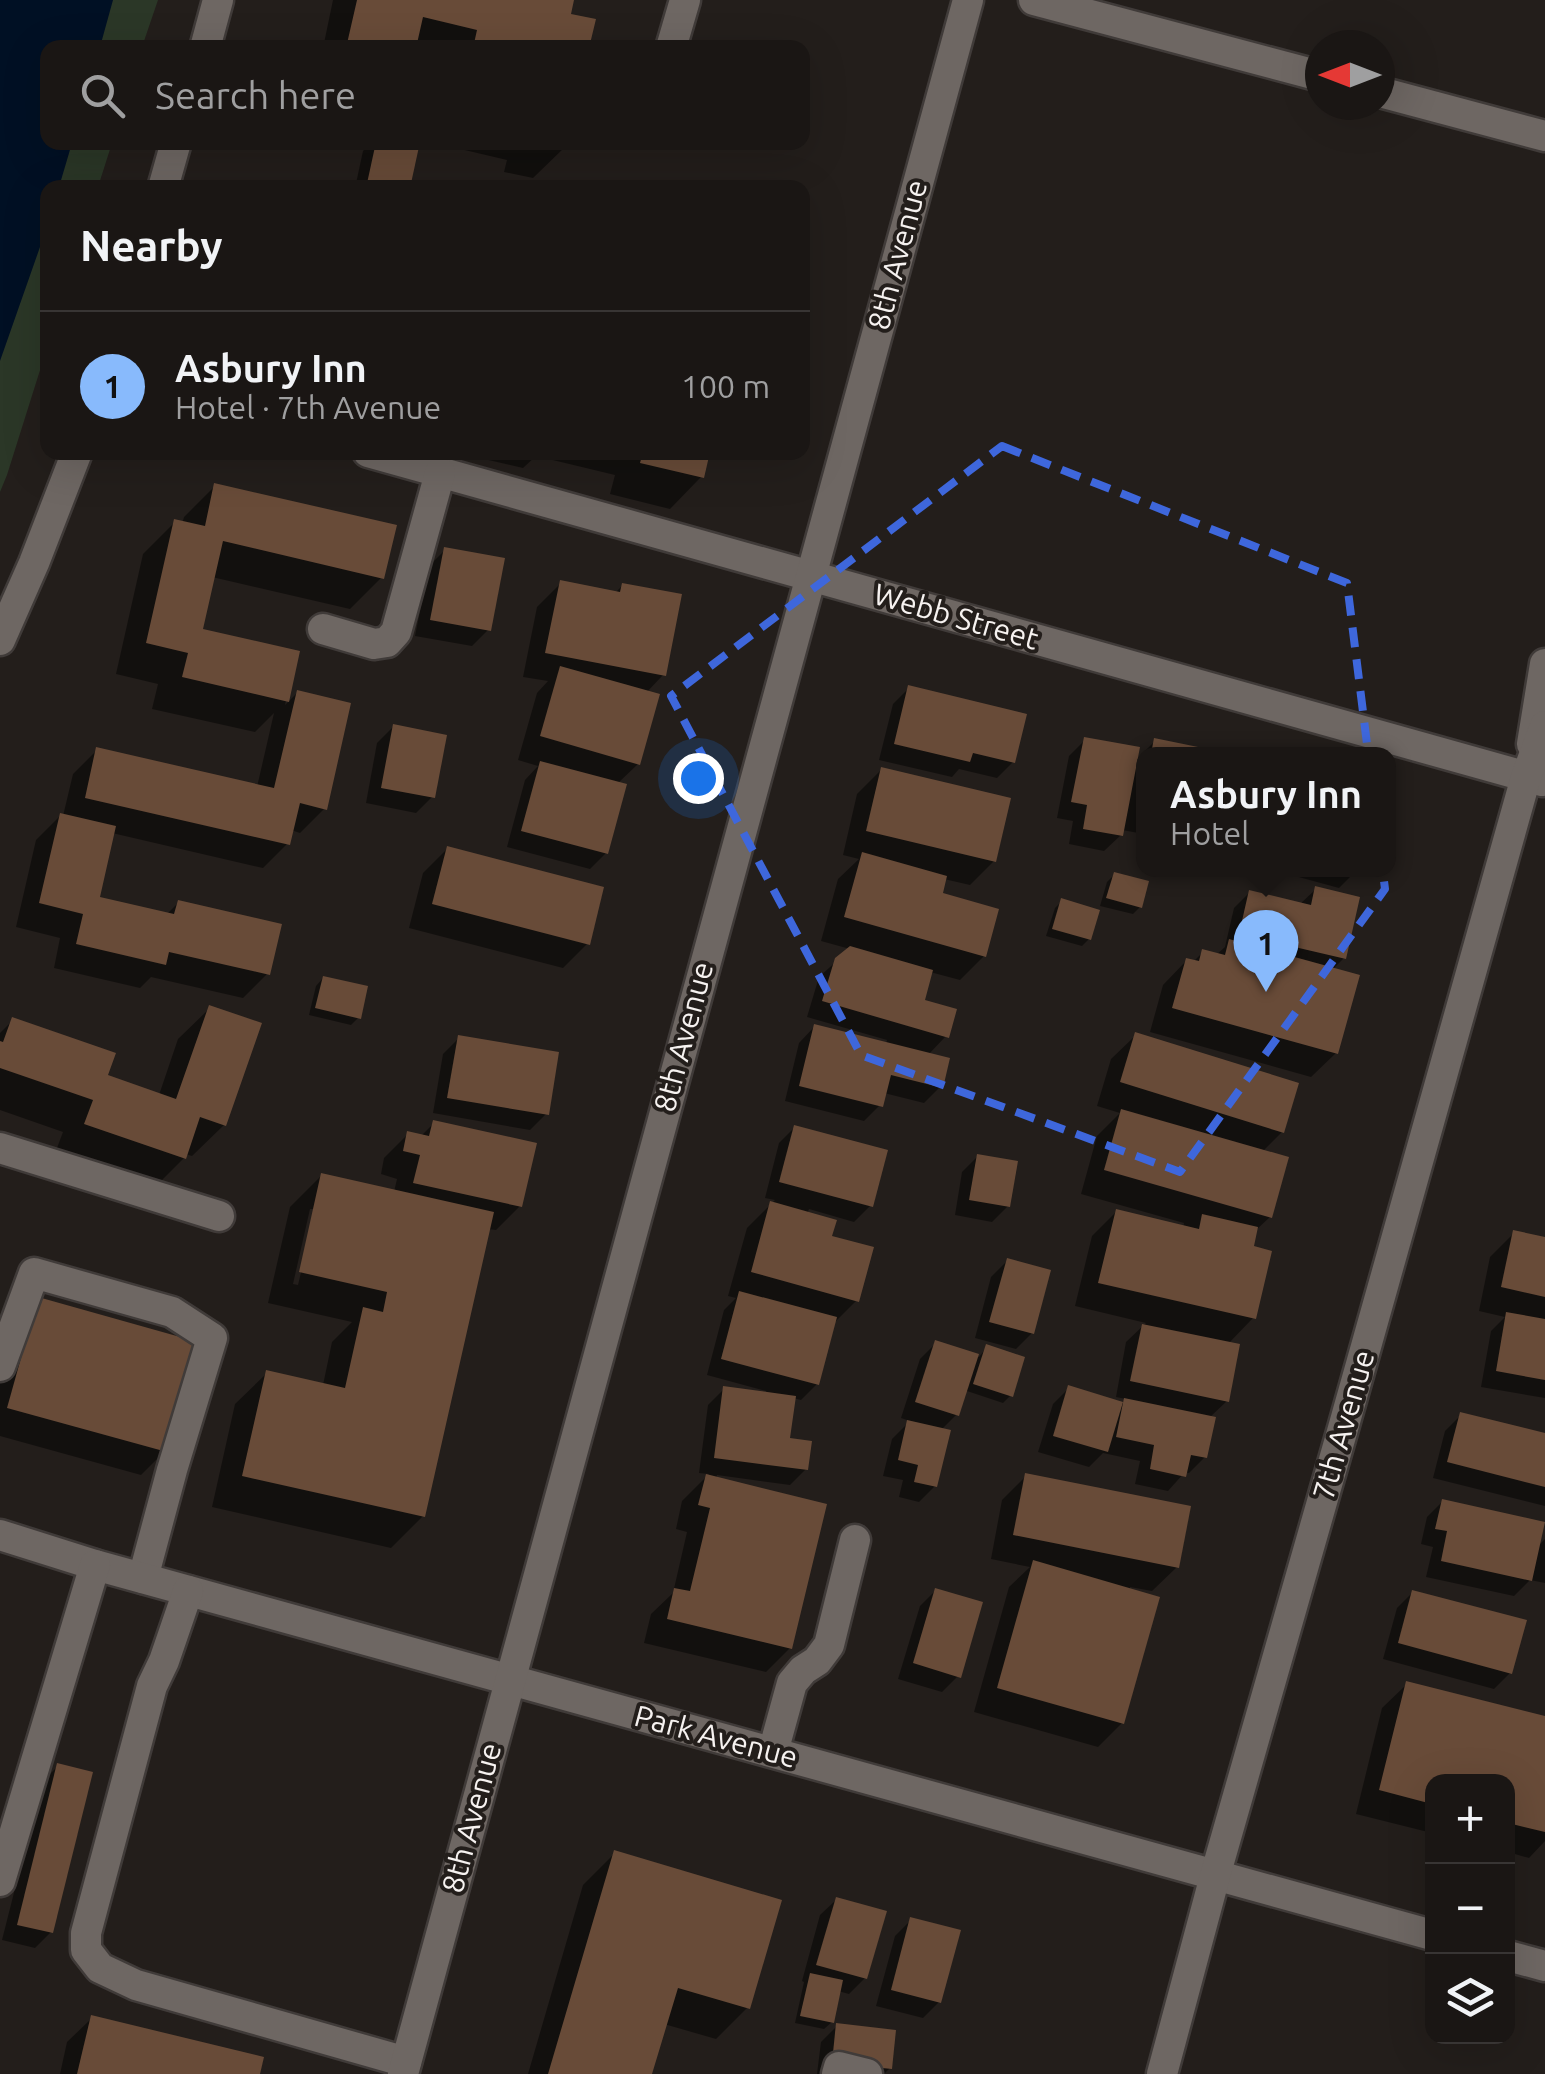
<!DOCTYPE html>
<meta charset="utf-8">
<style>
:root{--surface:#1a1614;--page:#272322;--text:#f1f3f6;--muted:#9f9fa0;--line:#383534;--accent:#88bafc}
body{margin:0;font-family:Ubuntu,sans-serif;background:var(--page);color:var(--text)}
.controls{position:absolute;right:30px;bottom:30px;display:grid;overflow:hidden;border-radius:20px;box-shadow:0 10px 40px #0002}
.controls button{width:90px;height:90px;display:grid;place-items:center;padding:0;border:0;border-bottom:2px solid var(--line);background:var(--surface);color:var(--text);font:50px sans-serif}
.compass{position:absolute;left:1305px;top:30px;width:90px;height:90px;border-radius:50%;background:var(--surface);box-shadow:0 10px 40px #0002;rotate:270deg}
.you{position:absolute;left:698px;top:778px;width:35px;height:35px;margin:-25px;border:8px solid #fff;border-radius:50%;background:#1a73e8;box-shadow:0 0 0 15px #1a73e833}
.badge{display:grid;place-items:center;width:65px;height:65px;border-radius:50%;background:var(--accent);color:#111;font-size:32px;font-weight:700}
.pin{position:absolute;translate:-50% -82px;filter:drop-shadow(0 2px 5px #0008)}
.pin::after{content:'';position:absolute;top:52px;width:35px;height:30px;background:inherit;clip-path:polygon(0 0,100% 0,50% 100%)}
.popup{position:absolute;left:1136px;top:747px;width:260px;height:130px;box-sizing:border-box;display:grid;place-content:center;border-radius:20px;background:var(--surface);filter:drop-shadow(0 2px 8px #0005);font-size:32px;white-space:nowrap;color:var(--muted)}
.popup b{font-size:38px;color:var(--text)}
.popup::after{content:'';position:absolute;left:50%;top:100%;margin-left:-20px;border:20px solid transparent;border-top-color:var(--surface)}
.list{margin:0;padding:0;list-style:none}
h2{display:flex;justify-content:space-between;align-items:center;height:130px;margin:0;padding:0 40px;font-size:42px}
h2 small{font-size:32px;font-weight:400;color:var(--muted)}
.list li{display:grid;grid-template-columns:65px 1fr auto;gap:30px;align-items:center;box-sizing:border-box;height:150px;padding:0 40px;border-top:2px solid var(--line)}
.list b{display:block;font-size:38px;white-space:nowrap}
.list p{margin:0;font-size:32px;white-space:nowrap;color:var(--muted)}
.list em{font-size:32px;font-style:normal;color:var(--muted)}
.icon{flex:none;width:55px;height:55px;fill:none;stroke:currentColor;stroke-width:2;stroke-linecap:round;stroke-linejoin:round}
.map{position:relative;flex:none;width:1545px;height:2074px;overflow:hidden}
.search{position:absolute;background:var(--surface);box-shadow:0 10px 40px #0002;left:40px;top:40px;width:770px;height:110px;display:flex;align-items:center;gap:25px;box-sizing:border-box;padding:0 35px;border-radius:20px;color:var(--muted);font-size:38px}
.panel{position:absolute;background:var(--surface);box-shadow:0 10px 40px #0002;left:40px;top:180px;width:770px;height:280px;border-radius:20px}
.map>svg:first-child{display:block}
.green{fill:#2b3727}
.water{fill:#001024}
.shadow{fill:#0007;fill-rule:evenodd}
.building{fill:#684b38}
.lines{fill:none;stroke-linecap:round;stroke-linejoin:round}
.minor-casing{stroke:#403b39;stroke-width:35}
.minor{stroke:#6e6763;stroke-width:30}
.marked{fill:none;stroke:#3e67dc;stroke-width:8;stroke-dasharray:20 12;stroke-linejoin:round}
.labels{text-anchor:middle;stroke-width:8;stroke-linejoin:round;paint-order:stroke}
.street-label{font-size:30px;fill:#f6f2f0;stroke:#231e1b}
</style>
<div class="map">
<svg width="1545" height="2074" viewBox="0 0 1545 2074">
<rect width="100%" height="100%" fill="#231e1b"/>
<path class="green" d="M0,0h158l-16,47 -94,1v94l64,1 -14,44 -50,1 -1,160 -40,127 -7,17z"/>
<path class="water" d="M0,0h113l-13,47 -52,1v94l24,1 -13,44 -11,1 -1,39 -47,134z"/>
<g class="shadow">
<path d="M333,0h238l-3,16 19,32h-264z"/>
<path d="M372,142h42l-7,46h-52l8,-37z"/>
<path d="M440,142h125v5l-32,31 -29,-6 3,-12 -68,-16z"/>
<path d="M467,452h240l-6,25 -31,32 -60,-15 5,-19 -79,-19 -13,12 -56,-13z"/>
<path d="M215,486l167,91 -32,32 -138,-32 -12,54 97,22 -12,52 12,-12 27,116 -24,24 -9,-3 -3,13 -25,25 -151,-35 -15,66 69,16 12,-12 90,70 -25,25 -92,-21 -11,11 -86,-20 6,-30 -44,-11 20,-87 24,-24h3l10,-42 24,-24 160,37 17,-74 -19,19 -103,-23 6,-25 -42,-10 27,-120 32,-32 7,2 2,-7z"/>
<path d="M445,550l43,80 -16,16 -57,-10 14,-70z"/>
<path d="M561,583l54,10 8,-8 40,90 -17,18 -8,71 -21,20 -11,69 -16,16 -83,-22 18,-67 13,-14 -20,-6 19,-67 11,-12 -25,-4 14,-70z"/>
<path d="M909,688l104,74 -16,16 -38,-9 -7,8 -73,-17 14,-56z"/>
<path d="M393,727l39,70 -16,16 -50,-10 11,-60z"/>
<path d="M1085,740l49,22 21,-21 45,9 -1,4h-55v80l-22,-4 -1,5 -17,16 -35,-7 4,-23 -16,-3 12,-62z"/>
<path d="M881,770l113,91 -24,24 -26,-6 -4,16 44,61 -24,24 -30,-8 -8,30 24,34 -18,19 12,32 -16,16 -40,-10 -4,12 -16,16 -79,-20 14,-58 16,-17 71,18 1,-4 -80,-23 12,-40 31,-28 -29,-8 17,-62 21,-20 -16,-4 14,-61z"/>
<path d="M1144,835v25l-6,-1z"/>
<path d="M447,849l140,95 -24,24 -154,-40 14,-55z"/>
<path d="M1273,870h84l-18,18z"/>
<path d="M1114,875l26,32 -7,7 -33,-8 7,-24z"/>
<path d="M1316,889l28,69 -12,12 4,83 -25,24 -161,-45 13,-47 24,-25 6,2 10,-10 13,3 9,-8 9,-39 16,-16 50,12z"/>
<path d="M1062,901l27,38 -7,7 -36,-10 9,-28z"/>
<path d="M323,978l35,40 -7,7 -42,-10 7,-29z"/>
<path d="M210,1008l14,117 -32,31 -7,-2 -1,4 -32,32 -98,-34 9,-24 -63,-22v-77l13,-13 92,57 54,18 19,-56z"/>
<path d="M1136,1035l146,97 -20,20 8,65 -15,14 -4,17 2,70 -25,26 -1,57 -18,17 -4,39 -16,16 -4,-1 -17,19 -33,-7 5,-23 -37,-8 -14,14 -51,-15 15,-48 16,-16 52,16 5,-5 -10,-2 10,-55 20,-19 -71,-17 17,-70 24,-24 67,16 1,-5 -103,-29 16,-58 23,-23 -23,-7 14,-47z"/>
<path d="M459,1038l87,76 -16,16 -97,-17 10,-59z"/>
<path d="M434,1123l86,83 -24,24 -8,-1 -65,287 -32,32 -179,-41 23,-103 32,-31 56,12 9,-43 20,-20 -84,-19 22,-96 32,-32 72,17 3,-13 -16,-5 3,-16 24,-24 12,3zM310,1209h6l-18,76 -5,-1z"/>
<path d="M795,1127l75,79 -16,16 -45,-13 -2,5 22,23 27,64 -23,23 -16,60 -16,16 -8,-2 -5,42 18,29 -16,16 -73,-10 -1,4 74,169 -24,24 -122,-29 7,-29 22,-21 14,-61 -11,-3 6,-28 27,-27 -10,-1 9,-68 16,-16 42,5v-3l-59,-16 17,-65 12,-12 -8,-2 19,-68 28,-28 -10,-2 14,-55z"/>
<path d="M978,1156l30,50 -16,16 -37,-7 7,-43z"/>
<path d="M1514,1233l31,6v159l-64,-11 10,-56 14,-14 -26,-6 11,-54z"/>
<path d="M1007,1261l25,72 -16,16 -41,-11 16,-61z"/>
<path d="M39,1300l126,151 -24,24 -141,-39v-59z"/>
<path d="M936,1343l43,14 8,-10 24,48 -8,8 -39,-13 -8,25 -15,15 -6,56 -16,16 -20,-5 4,-17 -20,-4 9,-37 18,-18 -9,-3 19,-59z"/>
<path d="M1461,1415l84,21v70l-112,-28 12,-47z"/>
<path d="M1026,1476l151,91 -25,24 -22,-4 -8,136 -24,24 -124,-35 35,-125 21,-20 -39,-8 11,-59z"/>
<path d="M1443,1501l94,46 8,-8v44l-15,-3 -16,16 -88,-19 7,-30 -12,-3 6,-27z"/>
<path d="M936,1590l22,86 -16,16 -44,-13 22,-73z"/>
<path d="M1413,1592l97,81 -16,16 -111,-30 14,-51z"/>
<path d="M1407,1684l138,35v122l-16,17 -21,-6v-70h-76v51l-76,-19 26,-106z"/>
<path d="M58,1766l-7,166 -16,16 -33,-8 40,-158z"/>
<path d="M615,1853l133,154 -32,32 -52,-15 -14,50h-122l55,-189z"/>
<path d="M837,1899l28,79 -16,16 -11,-3 -6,31 -8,7 -29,-6 9,-41 -2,-1 18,-66z"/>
<path d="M911,1920l28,82 -16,16 -47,-12 19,-70z"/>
<path d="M92,2018l165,56h-197l7,-32z"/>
<path d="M837,2026l53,42 -6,6h-67l4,-32z"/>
</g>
<g class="building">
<path d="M357,0h217l-3,14 25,5 -7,29h-116l4,-18 -54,-13 -7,31h-70z"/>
<path d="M376,142h44l-10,46h-44z"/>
<path d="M643,452h67l-6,26 -64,-15z"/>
<path d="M214,483l183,42 -13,54 -161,-38 -20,88 97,22 -11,51 -107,-25 6,-24 -42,-10 28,-124 31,7z"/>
<path d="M444,547l61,11 -14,73 -61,-11z"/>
<path d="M560,580l60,12 2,-9 60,11 -16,82 -121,-23z"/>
<path d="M560,666l100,28 -20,71 -100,-29z"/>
<path d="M908,685l119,29 -12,49 -42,-10 -3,9 -76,-18z"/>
<path d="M297,690l54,13 -24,107 -27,-7 -10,42 -205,-47 11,-51 178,41z"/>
<path d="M393,724l54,11 -12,63 -54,-10z"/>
<path d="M1084,737l56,10 -17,89 -40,-7 4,-24 -16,-3z"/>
<path d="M1154,738l49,10 -1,6h-51z"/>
<path d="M540,761l87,23 -19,70 -87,-23z"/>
<path d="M881,767l130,31 -15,64 -130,-31z"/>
<path d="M60,813l56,13 -16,71 74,17 4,-14 104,24 -12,51 -101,-23 -3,13 -90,-21 7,-30 -44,-11z"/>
<path d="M447,846l157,41 -14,58 -158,-41z"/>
<path d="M862,852l85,24 -4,17 56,16 -13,48 -142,-40z"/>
<path d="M1114,872l35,9 -7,27 -36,-10z"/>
<path d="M1315,886l45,11 -14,62 -107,-25 10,-44 62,15z"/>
<path d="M1061,898l39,12 -9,30 -39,-11z"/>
<path d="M1229,939l131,36 -22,79 -166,-46 14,-50 13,3 3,-12 23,6z"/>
<path d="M850,946l83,24 -8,30 32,9 -8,29 -127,-37 13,-43z"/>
<path d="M323,976l45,10 -7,33 -46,-11z"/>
<path d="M209,1005l53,18 -36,103 -26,-9 -14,42 -102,-35 9,-24 -93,-32v-27l3,1 9,-25 104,36 -8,22 68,24z"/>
<path d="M814,1024l136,34 -7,30 -52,-13 -8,32 -84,-21z"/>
<path d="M1135,1032l164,51 -15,50 -164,-51z"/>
<path d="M458,1035l101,17 -10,63 -102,-17z"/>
<path d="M1121,1109l168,48 -17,61 -168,-48z"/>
<path d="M433,1120l104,23 -15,64 -109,-24 7,-28 -17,-4 4,-20 22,5z"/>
<path d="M794,1125l94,25 -15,57 -94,-25z"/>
<path d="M977,1154l41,7 -8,46 -41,-7z"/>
<path d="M321,1173l173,39 -69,305 -183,-41 24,-106 79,18 18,-81 20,5 4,-20 -88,-20z"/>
<path d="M770,1201l67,19 -5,16 42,11 -15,55 -108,-30z"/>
<path d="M1116,1209l83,20 3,-15 56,13 -4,19 18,5 -16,68 -158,-36z"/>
<path d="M1513,1230l32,7v60l-44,-10z"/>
<path d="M1007,1258l44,12 -17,64 -45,-12z"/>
<path d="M739,1291l98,26 -18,68 -98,-26z"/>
<path d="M38,1297l160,45 -31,110 -160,-44z"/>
<path d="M1506,1312l39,7v61l-49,-9z"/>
<path d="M1142,1324l98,20 -11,58 -99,-21z"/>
<path d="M935,1340l44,14 -20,62 -44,-14z"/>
<path d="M986,1344l39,13 -12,40 -40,-13z"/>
<path d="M1068,1385l55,17 -15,50 -55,-16z"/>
<path d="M723,1386l73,10 -6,42 22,3 -4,29 -94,-12z"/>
<path d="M1124,1398l92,19 -9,41 -16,-3 -5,22 -36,-8 4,-24 -38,-8z"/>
<path d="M1460,1412l85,21v54l-98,-25z"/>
<path d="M907,1420l44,10 -14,57 -23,-5 4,-17 -20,-5z"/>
<path d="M1025,1473l166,33 -12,62 -166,-33z"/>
<path d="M706,1474l121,30 -35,145 -125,-30 7,-31 16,3 20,-83 -12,-3z"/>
<path d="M1442,1499l103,23 -13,59 -91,-20 6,-30 -12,-2z"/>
<path d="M1033,1560l127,37 -36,127 -127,-36z"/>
<path d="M935,1588l48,14 -22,76 -48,-15z"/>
<path d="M1412,1590l115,30 -15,54 -114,-31z"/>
<path d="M1406,1681l139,35v116l-37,-9v-41h-76v22l-53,-14z"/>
<path d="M57,1763l36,9 -40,161 -36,-8z"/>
<path d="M614,1850l168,50 -32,109 -72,-21 -26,86h-104z"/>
<path d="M836,1897l51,14 -20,68 -51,-14z"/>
<path d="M910,1917l51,13 -20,73 -50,-13z"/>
<path d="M810,1973l33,7 -9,43 -34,-7z"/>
<path d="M91,2015l173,42 -4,17h-183z"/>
<path d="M836,2023l60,7 -4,39 -60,-6z"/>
</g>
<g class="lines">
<g class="minor-casing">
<g id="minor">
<path d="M1034,0l286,76"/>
<path d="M205,48l13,-48"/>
<path d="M671,48l14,-48"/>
<path d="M1380,92l165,44"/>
<path d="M163,188l13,-46"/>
<path d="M368,452l1174,329"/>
<path d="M323,629l51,15 13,-2 9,-10 44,-159"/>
<path d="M0,640l34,-77 43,-111"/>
<path d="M1532,744l13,-80"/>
<path d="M0,1148l219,68"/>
<path d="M0,1366l34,-93 138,39 40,26 -40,132 -29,108"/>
<path d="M0,1535l95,30 1337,370"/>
<path d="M188,1591l-24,70 -12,25 -66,247v17l14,18 36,17 270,77"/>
<path d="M773,1752l19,-69 11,-13 14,-9 12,-16 26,-105"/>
<path d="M0,1881l95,-316"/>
<path d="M1508,1956l37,10"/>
<path d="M403,2074l565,-2074"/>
<path d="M837,2074l2,-7 28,7"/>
<path d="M1162,2074l53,-198 127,-444 184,-655 19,-51"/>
</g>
</g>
<use href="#minor" class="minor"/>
</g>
<path class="marked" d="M1002,446l345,137 38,306 -205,283 -319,-117 -190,-359z"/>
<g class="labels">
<g class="street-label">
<text transform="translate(898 255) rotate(-75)" y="10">8th Avenue</text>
<text transform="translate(956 617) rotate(16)" y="10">Webb Street</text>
<text transform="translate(684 1037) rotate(-75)" y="10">8th Avenue</text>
<text transform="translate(1344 1425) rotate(-74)" y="10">7th Avenue</text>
<text transform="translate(716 1737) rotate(15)" y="10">Park Avenue</text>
<text transform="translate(472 1818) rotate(-75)" y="10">8th Avenue</text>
</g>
</g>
</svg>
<div class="controls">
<button>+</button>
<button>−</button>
<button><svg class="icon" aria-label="layers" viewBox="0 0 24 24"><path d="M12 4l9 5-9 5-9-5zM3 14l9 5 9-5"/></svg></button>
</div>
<svg class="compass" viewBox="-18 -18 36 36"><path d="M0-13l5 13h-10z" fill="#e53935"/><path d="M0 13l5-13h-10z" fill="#9f9fa0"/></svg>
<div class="you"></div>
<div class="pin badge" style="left:1266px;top:992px">1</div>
<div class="popup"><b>Asbury Inn</b>Hotel</div>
<div class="search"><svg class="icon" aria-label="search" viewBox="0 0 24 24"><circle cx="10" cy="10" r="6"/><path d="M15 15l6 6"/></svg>Search here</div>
<section class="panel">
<h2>Nearby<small></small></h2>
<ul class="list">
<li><span class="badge">1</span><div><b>Asbury Inn</b><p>Hotel · 7th Avenue</p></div><em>100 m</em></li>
</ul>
</section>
</div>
